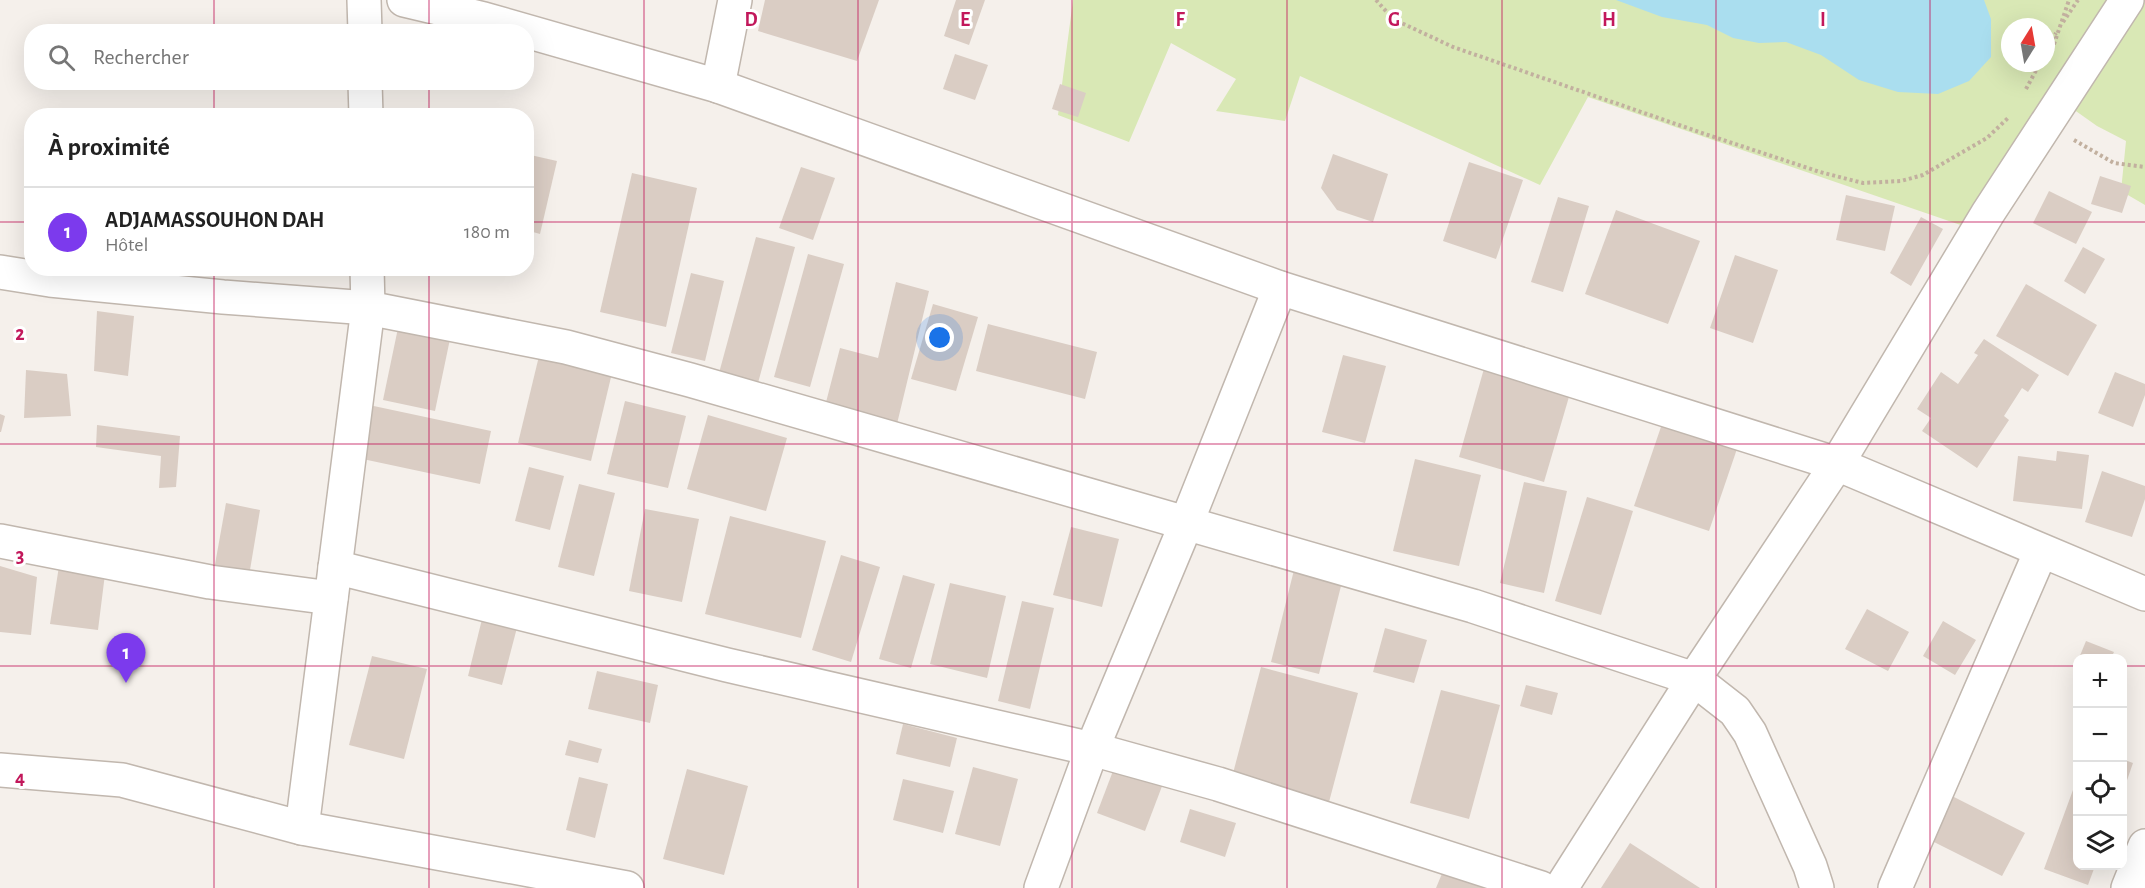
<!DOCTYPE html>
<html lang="fr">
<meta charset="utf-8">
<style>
:root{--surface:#fff;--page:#f2f2f2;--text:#222;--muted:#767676;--line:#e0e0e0;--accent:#7c3aed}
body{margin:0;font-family:"Alegreya Sans",sans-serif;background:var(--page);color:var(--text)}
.controls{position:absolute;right:18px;bottom:18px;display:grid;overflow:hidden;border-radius:12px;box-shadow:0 6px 24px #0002}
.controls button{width:54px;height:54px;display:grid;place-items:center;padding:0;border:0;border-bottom:2px solid var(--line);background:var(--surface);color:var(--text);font:30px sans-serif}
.compass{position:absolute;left:2001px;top:18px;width:54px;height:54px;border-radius:50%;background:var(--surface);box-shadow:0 6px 24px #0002;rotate:11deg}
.you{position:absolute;left:940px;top:338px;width:21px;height:21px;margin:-15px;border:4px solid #fff;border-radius:50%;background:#1a73e8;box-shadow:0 0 0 9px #1a73e833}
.badge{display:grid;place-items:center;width:39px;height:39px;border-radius:50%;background:var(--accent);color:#fff;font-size:20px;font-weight:700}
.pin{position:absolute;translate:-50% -50px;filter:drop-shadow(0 2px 3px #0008)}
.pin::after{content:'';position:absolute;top:32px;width:21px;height:18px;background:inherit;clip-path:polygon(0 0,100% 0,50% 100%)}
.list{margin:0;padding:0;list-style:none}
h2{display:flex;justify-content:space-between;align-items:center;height:78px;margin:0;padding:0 24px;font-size:26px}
h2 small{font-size:20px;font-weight:400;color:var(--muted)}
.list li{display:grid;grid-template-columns:39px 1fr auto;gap:18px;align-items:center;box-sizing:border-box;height:90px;padding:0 24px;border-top:2px solid var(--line)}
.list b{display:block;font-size:22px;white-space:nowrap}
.list p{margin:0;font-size:20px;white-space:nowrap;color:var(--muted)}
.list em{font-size:20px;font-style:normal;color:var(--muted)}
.icon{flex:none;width:33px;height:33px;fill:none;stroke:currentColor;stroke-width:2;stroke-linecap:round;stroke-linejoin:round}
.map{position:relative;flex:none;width:2145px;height:888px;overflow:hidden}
.search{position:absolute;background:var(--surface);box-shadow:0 6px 24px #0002;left:24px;top:24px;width:510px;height:66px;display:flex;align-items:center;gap:15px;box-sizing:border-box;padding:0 21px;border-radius:24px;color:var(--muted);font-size:22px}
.panel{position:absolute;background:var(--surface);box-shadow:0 6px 24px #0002;left:24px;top:108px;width:510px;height:168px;border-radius:24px}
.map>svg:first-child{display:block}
.green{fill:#d9e8b5;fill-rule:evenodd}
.water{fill:#aadeef}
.building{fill:#dacdc4}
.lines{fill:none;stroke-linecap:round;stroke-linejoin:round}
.minor-casing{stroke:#c1b7ae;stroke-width:36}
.path{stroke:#c2b09f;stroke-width:4;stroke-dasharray:3 3;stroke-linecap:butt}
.minor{stroke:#fff;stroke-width:33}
.grid{fill:none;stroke:#c2185b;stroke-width:1.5;stroke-opacity:0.55}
.grid-label{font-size:20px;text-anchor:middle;font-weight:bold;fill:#c2185b;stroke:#fff;stroke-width:6;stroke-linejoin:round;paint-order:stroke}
</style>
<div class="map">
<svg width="2145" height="888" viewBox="0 0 2145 888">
<rect width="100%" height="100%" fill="#f5f0eb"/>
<path class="green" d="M1073,0h1072v205l-24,-14 5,-50 -29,-15 -41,-29 -78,134 -390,-134 -48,88 -240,-109 -15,45 -69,-10 20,-32 -65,-36 -42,99 -71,-27zM2010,27h36v36h-36z"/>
<path class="water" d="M1616,0h368l7,19v38l-22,24 -31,13 -40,-2 -39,-12 -38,-25 -35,-13 -27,1 -26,-5 -26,-13 -45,-8z"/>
<g class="building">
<path d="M765,0h114l-22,61 -99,-30z"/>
<path d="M956,0h29l-16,45 -25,-9z"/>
<path d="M955,54l33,11 -13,35 -32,-11z"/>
<path d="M1060,84l26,9 -8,24 -26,-8z"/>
<path d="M526,154l31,7 -17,73 -14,-4z"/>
<path d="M1333,154l55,20 -15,48 -36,-12 -16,-22z"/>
<path d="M1469,162l54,18 -27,79 -53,-18z"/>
<path d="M801,167l34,11 -22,62 -34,-12z"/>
<path d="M632,173l65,15 -31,139 -66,-15z"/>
<path d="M2100,176l31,10 -9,27 -31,-9z"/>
<path d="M2049,191l43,21 -16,32 -43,-21z"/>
<path d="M1846,195l49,11 -10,45 -49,-11z"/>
<path d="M1558,197l31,9 -26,86 -32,-10z"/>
<path d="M1616,210l84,31 -32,83 -83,-30z"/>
<path d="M1921,217l22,12 -32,57 -21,-13z"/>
<path d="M756,237l39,10 -37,136 -39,-10z"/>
<path d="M2083,247l22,12 -20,35 -21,-13z"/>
<path d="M808,254l36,10 -34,123 -36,-10z"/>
<path d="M1735,255l43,15 -25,73 -43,-15z"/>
<path d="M691,273l33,8 -19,80 -34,-8z"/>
<path d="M896,282l33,9 -33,137 -72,-18 16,-62 38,10z"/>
<path d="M2026,284l71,41 -29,51 -72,-40z"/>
<path d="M933,304l45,13 -22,74 -45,-12z"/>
<path d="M97,311l37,5 -6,60 -34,-5z"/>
<path d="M988,324l109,28 -12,47 -109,-28z"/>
<path d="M398,328l52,11 -15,72 -52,-11z"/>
<path d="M1984,339l55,36 -11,17 -6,-4 -18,28 5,4 -32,48 -55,-37 9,-13 -14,-9 24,-37 17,12 20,-29 -4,-2z"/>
<path d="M1343,355l43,11 -21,77 -43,-11z"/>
<path d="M539,356l73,17 -21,88 -73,-18z"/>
<path d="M1485,365l86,25 -27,92 -85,-25z"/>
<path d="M26,370l41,4 4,42 -47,2z"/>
<path d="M2115,372l30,12v11l-12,32 -35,-14z"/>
<path d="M625,401l61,15 -18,72 -61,-14z"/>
<path d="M369,405l122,26 -11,53 -122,-26z"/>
<path d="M0,414l5,2 -4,16h-1z"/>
<path d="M708,415l79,23 -21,73 -79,-22z"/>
<path d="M1664,418l75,25 -30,88 -75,-25z"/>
<path d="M97,425l83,11 -4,51 -17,1 2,-32 -65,-9z"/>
<path d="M2057,451l32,4 -7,54 -69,-8 5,-45 38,5z"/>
<path d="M1415,459l66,16 -22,91 -66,-15z"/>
<path d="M529,467l35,9 -14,54 -35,-9z"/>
<path d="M2102,471l43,15v13l-13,38 -47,-15z"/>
<path d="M1524,482l43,9 -23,102 -44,-10z"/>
<path d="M579,484l36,9 -21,83 -36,-9z"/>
<path d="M1587,497l46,14 -32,104 -46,-14z"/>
<path d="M226,503l34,7 -11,66 -35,-6z"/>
<path d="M645,509l54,10 -17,83 -53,-11z"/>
<path d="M730,516l96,25 -25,97 -96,-24z"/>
<path d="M1071,527l48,12 -17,68 -49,-12z"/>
<path d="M841,555l39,12 -29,95 -39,-12z"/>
<path d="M0,566l37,11 -6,58 -31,-3z"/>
<path d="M59,566l46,8 -7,56 -48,-6z"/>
<path d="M1295,566l48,12 -24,96 -48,-12z"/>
<path d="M903,575l32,9 -24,84 -32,-9z"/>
<path d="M950,583l56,13 -19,82 -57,-14z"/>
<path d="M1022,601l32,7 -24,101 -32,-8z"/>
<path d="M1867,609l42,23 -21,39 -43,-22z"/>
<path d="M484,611l35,9 -17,65 -34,-9z"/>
<path d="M1943,621l33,19 -21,35 -32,-19z"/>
<path d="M1385,628l42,12 -13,43 -41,-11z"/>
<path d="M2086,641l28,11 -3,6h-32z"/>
<path d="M372,656l55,13 -23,90 -55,-14z"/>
<path d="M1261,667l97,26 -29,109 -97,-25z"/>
<path d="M597,671l61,14 -8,38 -62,-14z"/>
<path d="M1526,685l32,8 -6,22 -32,-9z"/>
<path d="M1441,690l59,15 -31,114 -59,-16z"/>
<path d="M903,724l54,14 -7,29 -54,-13z"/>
<path d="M569,740l33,9 -4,14 -33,-8z"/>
<path d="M2122,759l11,4 -10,29h-1z"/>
<path d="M1116,763l48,18 -19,50 -48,-18z"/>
<path d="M973,767l45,12 -18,67 -45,-12z"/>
<path d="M687,769l61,17 -24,89 -61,-16z"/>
<path d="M579,777l29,7 -13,54 -29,-8z"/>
<path d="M903,779l51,12 -11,42 -50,-13z"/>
<path d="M2077,779l1,87h17l-7,19 -44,-16z"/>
<path d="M1952,796l73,37 -23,43 -72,-36z"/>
<path d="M1190,809l46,14 -11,34 -45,-15z"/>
<path d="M1630,843l70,45h-99z"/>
<path d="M1446,864l44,24h-54z"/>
</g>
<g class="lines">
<g class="minor-casing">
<g id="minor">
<path d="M364,0l1,32"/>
<path d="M404,0l80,19 234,67 562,202 557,176 308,130"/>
<path d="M365,82l1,34"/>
<path d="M718,86l17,-86"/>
<path d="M0,272l50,8 173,17 145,11 198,39 124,33 783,226 221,73 41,32 15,22 60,133 7,22"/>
<path d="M0,541l210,41 121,16"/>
<path d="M335,567l392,98 365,84 126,35 323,104"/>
<path d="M0,770l122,10 180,48 325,60"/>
<path d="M302,828l66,-520 -1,-40"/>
<path d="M1041,888l51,-139 94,-225 94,-236"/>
<path d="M1561,888l133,-209 143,-215 151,-251 139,-213"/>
<path d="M1895,888l146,-337"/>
<path d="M2128,888l17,-42"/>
</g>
</g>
<g class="path">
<path d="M1376,0l17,19 60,28 252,87 115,38 43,11 38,-2 22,-6 64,-37 21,-20"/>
<path d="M2063,22l15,-22"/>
<path d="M2046,50l10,-17"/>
<path d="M2052,50l17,-50"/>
<path d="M2026,89l14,-26"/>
<path d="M2074,140l40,23 31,4"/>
</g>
<use href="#minor" class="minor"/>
</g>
<path class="grid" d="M214,0v32M429,0v32M644,0v888M858,0v888M1072,0v888M1287,0v888M1502,0v888M1716,0v888M1930,0v888M214,82v34M429,82v34M0,222h32M526,222h1619M214,268v620M429,268v620M0,444h2145M0,666h2078M2122,666h23"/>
<g class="grid-label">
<text x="751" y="26">D</text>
<text x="965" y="26">E</text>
<text x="1180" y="26">F</text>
<text x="1394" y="26">G</text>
<text x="1609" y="26">H</text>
<text x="1823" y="26">I</text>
<text x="20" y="340">2</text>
<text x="20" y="562">3</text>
<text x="20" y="784">4</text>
</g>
</svg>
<div class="controls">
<button>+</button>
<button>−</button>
<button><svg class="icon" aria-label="locate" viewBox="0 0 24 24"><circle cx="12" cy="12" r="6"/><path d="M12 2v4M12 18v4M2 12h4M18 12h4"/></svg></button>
<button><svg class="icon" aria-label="layers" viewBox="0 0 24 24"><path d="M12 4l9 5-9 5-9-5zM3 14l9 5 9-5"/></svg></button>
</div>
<svg class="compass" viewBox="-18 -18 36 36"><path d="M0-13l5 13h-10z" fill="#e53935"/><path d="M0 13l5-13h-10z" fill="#767676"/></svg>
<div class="you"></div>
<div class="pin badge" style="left:126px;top:683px">1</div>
<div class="search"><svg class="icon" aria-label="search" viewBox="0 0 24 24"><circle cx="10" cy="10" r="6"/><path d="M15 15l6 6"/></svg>Rechercher</div>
<section class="panel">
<h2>À proximité<small></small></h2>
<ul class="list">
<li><span class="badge">1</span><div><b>ADJAMASSOUHON DAH</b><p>Hôtel</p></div><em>180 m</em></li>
</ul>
</section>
</div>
